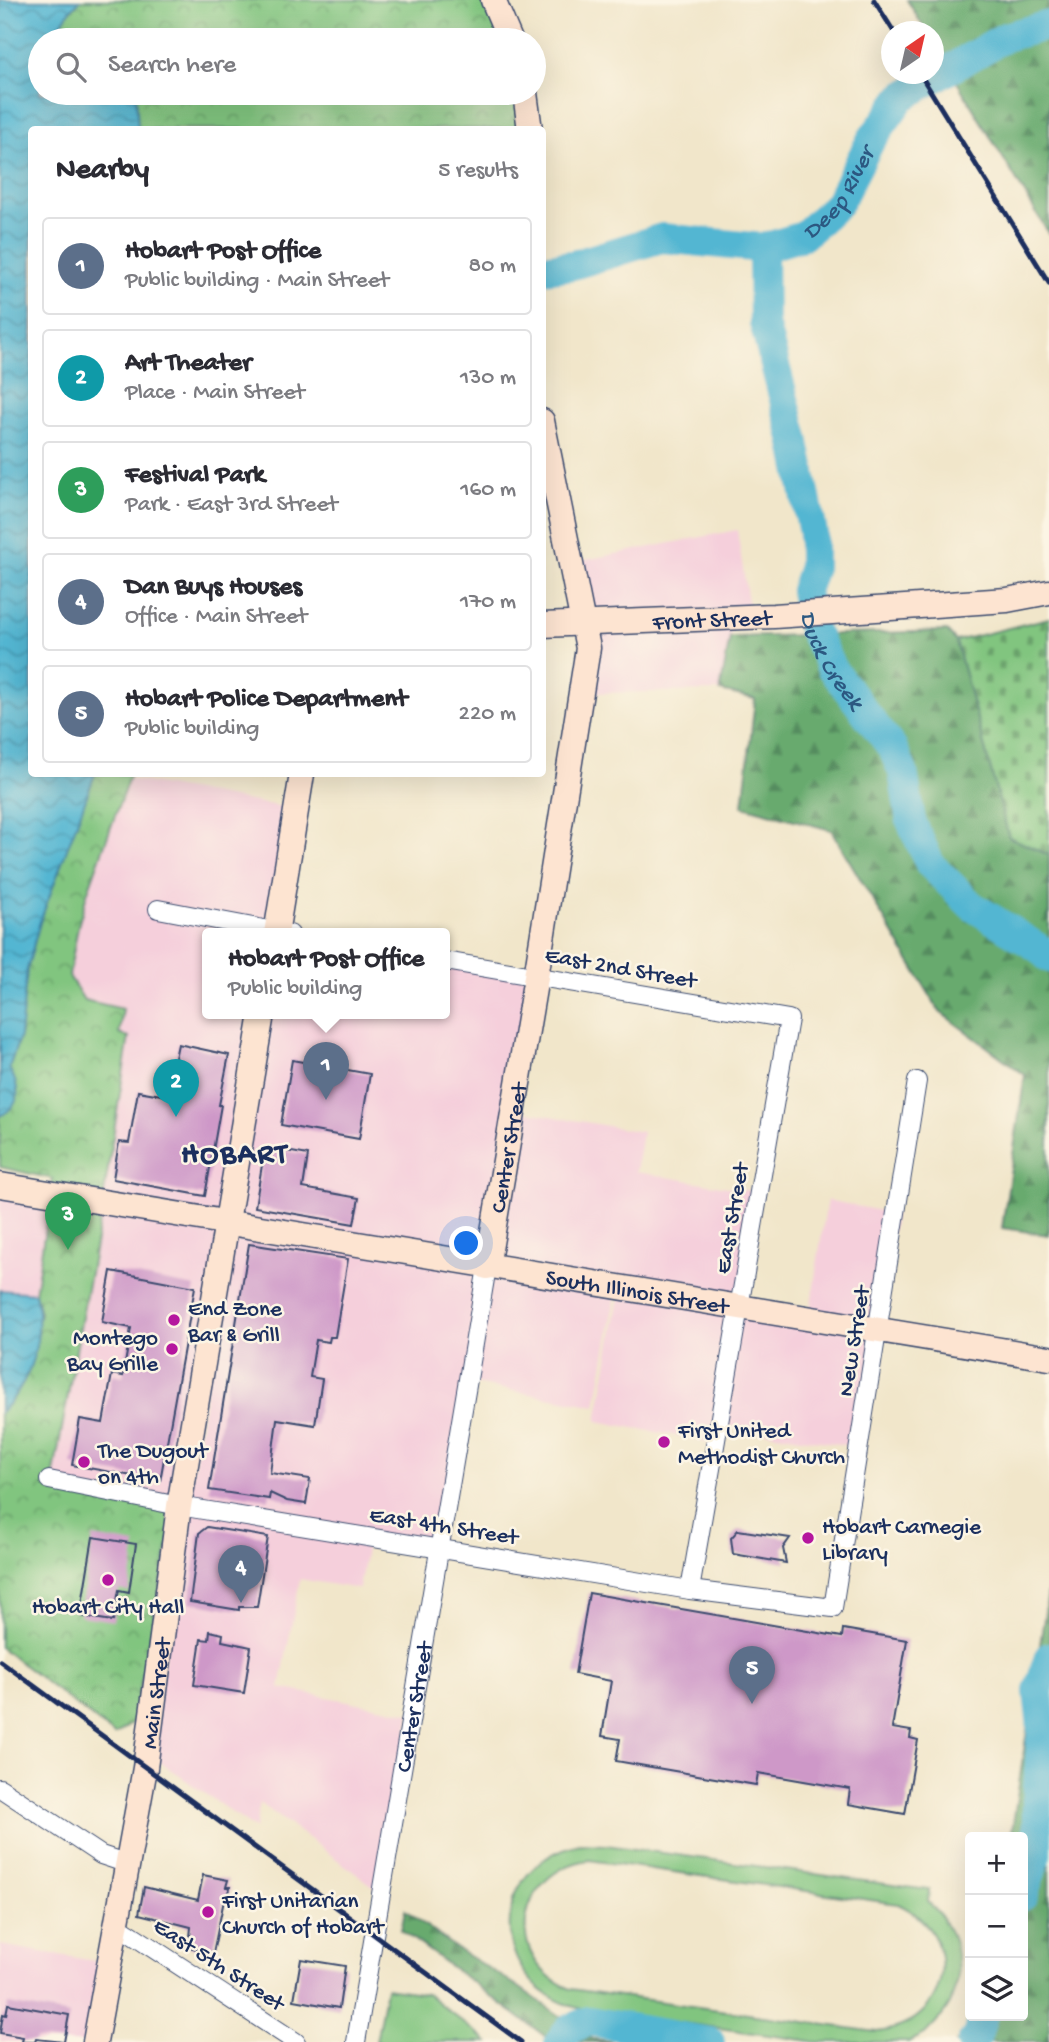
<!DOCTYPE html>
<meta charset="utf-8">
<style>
:root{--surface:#fff;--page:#f7f7f7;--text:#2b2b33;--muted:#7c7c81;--line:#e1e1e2;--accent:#b5179e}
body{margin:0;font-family:"Gochi Hand",sans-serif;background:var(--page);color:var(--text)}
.controls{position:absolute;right:21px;bottom:21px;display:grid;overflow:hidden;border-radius:7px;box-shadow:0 7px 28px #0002}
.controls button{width:63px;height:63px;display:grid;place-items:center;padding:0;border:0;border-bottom:2px solid var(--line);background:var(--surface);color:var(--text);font:35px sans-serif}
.compass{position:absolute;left:881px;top:21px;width:63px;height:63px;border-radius:50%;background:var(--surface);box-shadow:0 7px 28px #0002;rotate:34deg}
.you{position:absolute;left:467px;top:1244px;width:24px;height:24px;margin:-18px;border:5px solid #fff;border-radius:50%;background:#1a73e8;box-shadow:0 0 0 10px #1a73e833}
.badge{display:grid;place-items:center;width:46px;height:46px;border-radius:50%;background:var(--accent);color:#fff;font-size:23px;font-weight:700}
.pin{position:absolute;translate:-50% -58px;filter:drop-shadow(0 2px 4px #0008)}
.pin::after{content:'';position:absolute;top:37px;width:24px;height:21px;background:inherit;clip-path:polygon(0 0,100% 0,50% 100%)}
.popup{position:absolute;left:202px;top:928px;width:248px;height:91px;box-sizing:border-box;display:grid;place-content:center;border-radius:7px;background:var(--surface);filter:drop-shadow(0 2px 5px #0005);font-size:23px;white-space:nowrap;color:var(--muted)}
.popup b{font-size:26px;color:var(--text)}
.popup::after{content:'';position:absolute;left:50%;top:100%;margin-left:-14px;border:14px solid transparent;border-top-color:var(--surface)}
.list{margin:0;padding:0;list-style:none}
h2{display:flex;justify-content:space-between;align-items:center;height:91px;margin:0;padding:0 28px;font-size:30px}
h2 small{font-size:23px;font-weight:400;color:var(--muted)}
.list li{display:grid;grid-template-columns:46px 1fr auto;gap:21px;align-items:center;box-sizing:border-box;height:98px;margin:0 14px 14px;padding:0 14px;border:2px solid var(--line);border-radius:7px}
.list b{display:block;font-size:26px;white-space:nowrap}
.list p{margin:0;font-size:23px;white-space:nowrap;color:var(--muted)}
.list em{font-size:23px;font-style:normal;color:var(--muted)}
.icon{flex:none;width:38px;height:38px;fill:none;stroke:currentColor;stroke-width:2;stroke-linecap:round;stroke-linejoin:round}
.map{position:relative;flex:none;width:1049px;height:2042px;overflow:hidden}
.search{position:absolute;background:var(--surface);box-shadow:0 7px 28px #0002;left:28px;top:28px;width:518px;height:77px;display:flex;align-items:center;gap:18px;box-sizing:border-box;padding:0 24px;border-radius:38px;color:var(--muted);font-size:26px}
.panel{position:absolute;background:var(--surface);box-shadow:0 7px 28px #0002;left:28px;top:126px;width:518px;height:651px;border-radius:7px}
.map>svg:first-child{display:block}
.built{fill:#f5cfdb}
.grass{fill:#81c57f;stroke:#4e7a6e;stroke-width:2;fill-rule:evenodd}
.forest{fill:url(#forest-firs);stroke:#426c66;stroke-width:2}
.cemetery{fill:url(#cemetery-stones);stroke:#4e7a6e;stroke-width:2}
.park{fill:url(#park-crowns);stroke:#4e7a6e;stroke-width:2}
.water{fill:url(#water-waves);stroke:#377298;stroke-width:2}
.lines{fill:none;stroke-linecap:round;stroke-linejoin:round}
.river{stroke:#53b6d2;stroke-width:30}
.building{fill:#ce98c8}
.street-casing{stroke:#3b4a6e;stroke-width:20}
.secondary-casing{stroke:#3b4a6e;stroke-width:27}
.street{stroke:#fff;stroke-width:18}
.secondary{stroke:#fde4d1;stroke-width:24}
.rail{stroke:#1b2f5e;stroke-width:5}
.poi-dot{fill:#b5179e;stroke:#fcf5e5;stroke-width:2.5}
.labels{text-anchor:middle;stroke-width:5;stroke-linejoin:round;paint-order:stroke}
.street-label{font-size:23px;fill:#1b2f5e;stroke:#fcf5e5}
.poi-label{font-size:23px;fill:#1b2f5e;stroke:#fcf5e5;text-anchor:start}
.water-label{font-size:24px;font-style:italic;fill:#2c5881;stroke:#fcf5e5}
.district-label{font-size:30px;font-weight:bold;letter-spacing:2px;fill:#1b2f5e;stroke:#fcf5e5}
</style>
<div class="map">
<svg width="1049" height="2042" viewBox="0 0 1049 2042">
<defs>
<pattern id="forest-firs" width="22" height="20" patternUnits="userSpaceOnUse" patternTransform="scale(1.75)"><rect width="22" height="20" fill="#68aa6e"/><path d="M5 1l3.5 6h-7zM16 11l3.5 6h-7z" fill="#558b5e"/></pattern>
<pattern id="cemetery-stones" width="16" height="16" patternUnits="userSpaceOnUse" patternTransform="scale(1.75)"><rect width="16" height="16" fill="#81c57f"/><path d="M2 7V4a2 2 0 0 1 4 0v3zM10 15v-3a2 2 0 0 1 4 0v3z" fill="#69a06b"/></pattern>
<pattern id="park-crowns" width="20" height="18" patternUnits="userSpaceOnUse" patternTransform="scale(1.75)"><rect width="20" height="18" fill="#81c57f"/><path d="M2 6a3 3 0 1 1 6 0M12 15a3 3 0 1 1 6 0" fill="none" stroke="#69a06b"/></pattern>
<pattern id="water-waves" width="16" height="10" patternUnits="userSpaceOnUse" patternTransform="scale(1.75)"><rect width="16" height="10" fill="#53b6d2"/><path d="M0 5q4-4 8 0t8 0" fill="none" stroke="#4494ae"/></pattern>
</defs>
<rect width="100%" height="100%" fill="#fcf5e5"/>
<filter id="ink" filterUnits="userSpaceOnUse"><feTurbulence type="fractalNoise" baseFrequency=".0143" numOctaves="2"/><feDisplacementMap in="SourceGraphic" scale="14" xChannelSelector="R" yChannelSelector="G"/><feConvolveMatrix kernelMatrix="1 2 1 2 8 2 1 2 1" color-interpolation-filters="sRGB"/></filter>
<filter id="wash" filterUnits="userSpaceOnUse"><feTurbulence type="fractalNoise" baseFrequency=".00686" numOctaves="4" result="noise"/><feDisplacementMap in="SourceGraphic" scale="28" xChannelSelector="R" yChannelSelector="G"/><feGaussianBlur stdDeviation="1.57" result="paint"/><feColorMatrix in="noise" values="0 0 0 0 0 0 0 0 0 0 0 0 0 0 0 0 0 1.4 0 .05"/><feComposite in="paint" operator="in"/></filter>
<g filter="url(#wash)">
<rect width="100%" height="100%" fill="#f1e6ca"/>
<g class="built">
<path d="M737,530l13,85 -165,6 -10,-59z"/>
<path d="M733,620l-13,71 -136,2 2,-68z"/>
<path d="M129,779l165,30 -20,125h-67v80h53l-36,207 -121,-21 20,-191 -39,-9 -15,-24 9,-50 9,-32z"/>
<path d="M445,963l89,15 -95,569 -71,-9 -9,51 -59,-10 -20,109 130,25 -30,178 -120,-88 -5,26 -105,-74 114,-741h181z"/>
<path d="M516,1110l126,22 -6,40 122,20 -20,115 -248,-43z"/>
<path d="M0,1187l51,9 -16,97 -35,-3z"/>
<path d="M827,1200l68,14 -17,114 -69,-11z"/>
<path d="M102,1206l121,21 -47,282 -124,-25z"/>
<path d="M489,1269l128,20 -21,117 -126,-23z"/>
<path d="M620,1290l117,20 -23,133 -117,-22z"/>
<path d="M740,1310l137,22 -19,115 -138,-22z"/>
<path d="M0,1945l107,18 -15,79h-92z"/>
</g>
<g class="grass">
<path d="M580,1844l26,1 323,45 -1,11 14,16 12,23 3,13 1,26 -8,25 -7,11 -18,19 -16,8h-92l-239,-34c-92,-25 -91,-143 2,-164zM589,1860l309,44c68,31 53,122 -22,128l-305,-43c-70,-28 -55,-118 18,-129z"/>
<path d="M386,1988l41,6 61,48h-112z"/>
</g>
<g class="forest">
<path d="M907,0h142v234l-115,-190v-12l-8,-1z"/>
<path d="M947,631l9,10 53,196 40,18v380l-47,-7 23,-153 -85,-63 -109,-182 -88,-24 12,-107 -35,-8 10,-54z"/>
<path d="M1049,1585v457h-92l6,-5 7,-26v5h53v-179h-12z"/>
<path d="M405,1910l52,39 59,36 77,54 19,3h-59l-152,-112z"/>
</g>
<path class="cemetery" d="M1049,618v237l-40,-18 -53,-196z"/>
<g class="park">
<path d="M0,0h487l17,40h-464z"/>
<path d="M119,93h400l4,36h-402z"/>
<path d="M74,774h56l-43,120 -9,32 -9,50 15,24 39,9 -4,25 10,3 -27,169 -50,278 124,25 -43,214 -18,12 -115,-88v-234l12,-13 10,-19 18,-68 -5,-20 18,-114 -53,-12v-140z"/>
</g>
<g class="water">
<path d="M0,0h80c-11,13 -24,23 -18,40h-22v53h96l2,36 -106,1v644h63l-55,148 -13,48 -7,66 -11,32c11,19 14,37 -9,48z"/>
<path d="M0,1290l35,3c10,44 -3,88 -35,120z"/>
</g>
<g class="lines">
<g class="river">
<path id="s1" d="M763,248l1,75 30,115 19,95v34l-8,24 8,39 19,39 61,80 10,23 8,49 19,43 42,42 68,43 9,9"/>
<path id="s2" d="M542,269l31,-4 89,-27 101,10 40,-12 35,-32 33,-64 31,-43 103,-60 44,-12"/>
<path d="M1023,1896l14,-42v-52l5,-75 -4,-36 11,-34"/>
<path d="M559,2042l9,-12 21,-9 121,21"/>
<path d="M972,2042l5,-6 6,-20"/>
</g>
</g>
<g id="blocks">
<g class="building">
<path d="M178,1044l51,11 -10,50h2l-16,91 -92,-17 6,-37 10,1 9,-52 29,5z"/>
<path d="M292,1060l78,14 -11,65 -78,-14z"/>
<path d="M265,1147l43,8 -5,33 56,10 -5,26 -99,-17z"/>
<path d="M249,1244l99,15 -13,78h-5l-1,5 -13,-2 -6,37 12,2 -7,46 -38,-6 -7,54 40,6 -4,25 -19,-3 -17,-8 -1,6 -60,-9z"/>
<path d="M111,1271l84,16 -35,194 -88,-16 8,-46 23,4 9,-49 11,2 8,-48 -29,-6z"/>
<path d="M207,1527l61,10 -11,70h-18v3l-49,-8 9,-69z"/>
<path d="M738,1530l52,8 -7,10 3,15 -53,-9 -2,-16z"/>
<path d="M93,1537l43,7 -7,48 -10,-2 -6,31 -33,-5z"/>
<path d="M589,1593l253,44 1,-8 64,11 -15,88 19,3 -1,7 8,2 -13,74 -57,-10 2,-15 -92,-16 -2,12 -140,-24 4,-22 -18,-3 9,-55 -36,-7z"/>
<path d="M210,1631l13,3 -1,7 29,6 -7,46 -50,-8 7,-46 8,1z"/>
<path d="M203,1875l25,5 -2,7h4l-2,14 -4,-1 -11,53 -24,-6 2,-20 -52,-13 5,-27 54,13z"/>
<path d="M301,1959l44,7 -6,42 -45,-8z"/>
<path d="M8,2004l61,11 -5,27 -28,-3 -1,3h-13l1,-5 -23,-4 3,-19 3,1z"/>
</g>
</g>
</g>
<g filter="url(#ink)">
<use href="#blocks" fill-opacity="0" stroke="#3b4a6e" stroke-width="2"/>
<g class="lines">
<g class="street-casing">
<g id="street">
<path d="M158,909l132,25"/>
<path d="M445,961l344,58 -99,571"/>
<path d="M49,1480l130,26 511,84 143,18 84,-527"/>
<path d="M0,1788l101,67 27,9"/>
<path d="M117,1925l179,117"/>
<path id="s3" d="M356,2042l131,-775"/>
</g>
</g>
<g class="secondary-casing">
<g id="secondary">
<path d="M493,0l17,40"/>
<path d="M525,93l5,37"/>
<path id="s4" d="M542,625l232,-9 233,-16 42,-8"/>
<path d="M276,934l26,-160"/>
<path id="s5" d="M0,1185l1049,173"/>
<path id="s6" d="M487,1267l49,-290 52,-329 -46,-227"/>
<path id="s7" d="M95,2042l50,-274 34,-262 83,-492"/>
</g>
</g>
<use href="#street" class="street"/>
<use href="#secondary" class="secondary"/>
<g class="rail">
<path d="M874,0l20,32"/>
<path d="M920,74l129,209"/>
<path d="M0,1661l521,381"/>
</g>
</g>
</g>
<g class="poi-dot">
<circle cx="174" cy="1320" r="7"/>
<circle cx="172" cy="1349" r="7"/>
<circle cx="664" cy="1442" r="7"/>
<circle cx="84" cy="1462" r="7"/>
<circle cx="808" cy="1538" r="7"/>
<circle cx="108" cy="1580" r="7"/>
<circle cx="208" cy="1912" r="7"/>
</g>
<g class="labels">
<g class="street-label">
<text dy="8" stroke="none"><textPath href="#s4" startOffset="170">Front Street</textPath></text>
<text transform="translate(621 966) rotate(10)" y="8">East 2nd Street</text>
<text dy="8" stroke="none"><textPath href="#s6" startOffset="121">Center Street</textPath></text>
<text transform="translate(730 1218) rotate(-80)" y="8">East Street</text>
<text dy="8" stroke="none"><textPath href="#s5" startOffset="646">South Illinois Street</textPath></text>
<text transform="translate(852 1341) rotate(-81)" y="8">New Street</text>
<text transform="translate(444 1524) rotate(9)" y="8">East 4th Street</text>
<text dy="8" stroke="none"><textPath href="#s7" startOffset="354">Main Street</textPath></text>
<text dy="8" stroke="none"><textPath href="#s3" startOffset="340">Center Street</textPath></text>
<text transform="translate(220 1963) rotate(33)" y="8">East 5th Street</text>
</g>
<g class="poi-label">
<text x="188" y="1315">End Zone<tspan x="188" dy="26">Bar &amp; Grill</tspan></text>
<text x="158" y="1344" text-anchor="end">Montego<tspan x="158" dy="26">Bay Grille</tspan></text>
<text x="678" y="1437">First United<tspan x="678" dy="26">Methodist Church</tspan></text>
<text x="98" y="1457">The Dugout<tspan x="98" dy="26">on 4th</tspan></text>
<text x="822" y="1533">Hobart Carnegie<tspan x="822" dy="26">Library</tspan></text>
<text x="108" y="1613" text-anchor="middle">Hobart City Hall</text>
<text x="222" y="1907">First Unitarian<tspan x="222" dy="26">Church of Hobart</tspan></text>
</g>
<g class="water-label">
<text dy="8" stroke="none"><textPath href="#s2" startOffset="324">Deep River</textPath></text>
<text dy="8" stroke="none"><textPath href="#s1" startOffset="425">Duck Creek</textPath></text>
</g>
<g class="district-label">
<text x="235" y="1162">HOBART</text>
</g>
</g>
</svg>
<div class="controls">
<button>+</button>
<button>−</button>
<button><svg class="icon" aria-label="layers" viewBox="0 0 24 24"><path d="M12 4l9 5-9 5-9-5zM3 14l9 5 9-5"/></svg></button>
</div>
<svg class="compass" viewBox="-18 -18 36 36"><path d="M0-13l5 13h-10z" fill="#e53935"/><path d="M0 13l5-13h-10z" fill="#7c7c81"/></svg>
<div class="you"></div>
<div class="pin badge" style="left:326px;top:1100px;background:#5c6f8a">1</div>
<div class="popup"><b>Hobart Post Office</b>Public building</div>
<div class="pin badge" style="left:176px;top:1117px;background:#0f9aa8">2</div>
<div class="pin badge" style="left:68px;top:1250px;background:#2e9e5b">3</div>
<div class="pin badge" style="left:241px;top:1603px;background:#5c6f8a">4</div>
<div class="pin badge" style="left:752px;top:1704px;background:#5c6f8a">5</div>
<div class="search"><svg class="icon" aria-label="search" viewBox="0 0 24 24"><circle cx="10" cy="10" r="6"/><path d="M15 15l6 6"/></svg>Search here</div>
<section class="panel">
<h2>Nearby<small>5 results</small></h2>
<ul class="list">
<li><span class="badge" style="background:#5c6f8a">1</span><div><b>Hobart Post Office</b><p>Public building · Main Street</p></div><em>80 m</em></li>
<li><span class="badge" style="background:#0f9aa8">2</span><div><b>Art Theater</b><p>Place · Main Street</p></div><em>130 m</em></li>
<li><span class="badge" style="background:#2e9e5b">3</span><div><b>Festival Park</b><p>Park · East 3rd Street</p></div><em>160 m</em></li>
<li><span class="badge" style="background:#5c6f8a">4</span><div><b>Dan Buys Houses</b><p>Office · Main Street</p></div><em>170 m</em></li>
<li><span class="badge" style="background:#5c6f8a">5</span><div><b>Hobart Police Department</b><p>Public building</p></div><em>220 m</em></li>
</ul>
</section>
</div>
